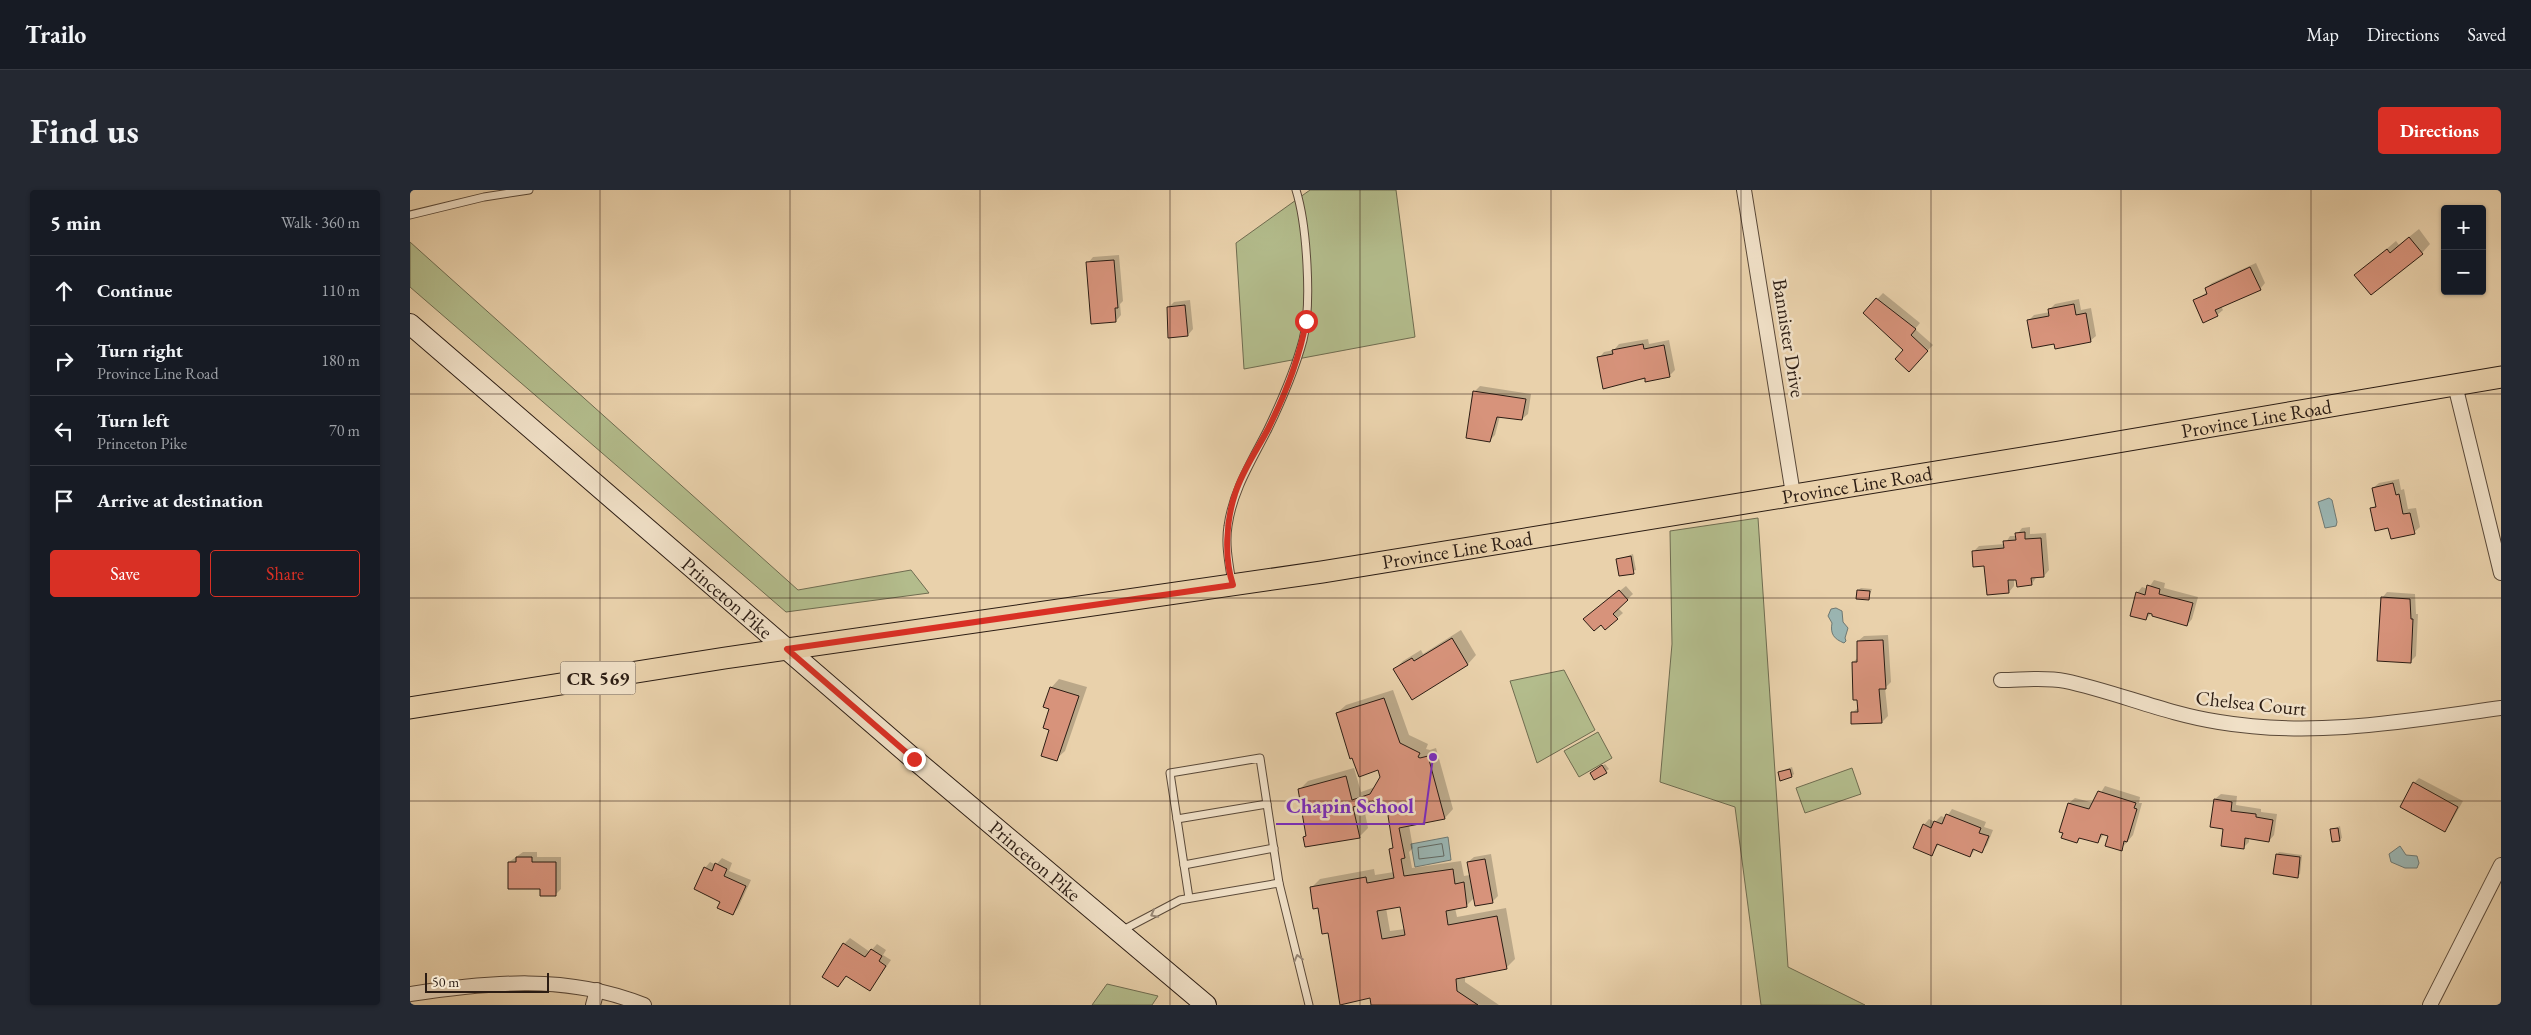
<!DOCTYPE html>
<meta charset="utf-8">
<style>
:root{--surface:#171b24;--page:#242831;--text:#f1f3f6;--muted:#9ea1a6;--line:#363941;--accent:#d93025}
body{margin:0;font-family:"EB Garamond",serif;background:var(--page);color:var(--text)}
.controls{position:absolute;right:15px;top:15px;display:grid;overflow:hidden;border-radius:5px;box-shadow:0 1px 4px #0004}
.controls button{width:45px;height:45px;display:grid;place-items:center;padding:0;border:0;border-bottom:1px solid var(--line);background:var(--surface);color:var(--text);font:25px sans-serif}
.scale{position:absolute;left:15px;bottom:12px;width:124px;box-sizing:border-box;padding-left:5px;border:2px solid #2b1c13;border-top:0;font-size:14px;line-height:18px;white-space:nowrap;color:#2b1c13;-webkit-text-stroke:4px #f1e1c8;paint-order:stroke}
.stop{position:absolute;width:15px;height:15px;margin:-11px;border:4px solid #d93025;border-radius:50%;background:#fff}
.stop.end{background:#d93025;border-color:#fff;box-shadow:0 1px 5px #0008}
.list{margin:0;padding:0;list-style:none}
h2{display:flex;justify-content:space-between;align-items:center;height:65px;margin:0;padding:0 20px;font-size:21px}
h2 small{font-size:16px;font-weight:400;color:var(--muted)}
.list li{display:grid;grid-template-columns:32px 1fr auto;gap:15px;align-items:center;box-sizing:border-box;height:70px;padding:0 20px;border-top:1px solid var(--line)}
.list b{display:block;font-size:19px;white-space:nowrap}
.list p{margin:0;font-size:16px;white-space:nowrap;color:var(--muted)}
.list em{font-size:16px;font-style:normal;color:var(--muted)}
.actions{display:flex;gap:10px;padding:15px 20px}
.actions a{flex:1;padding:11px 0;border:1px solid var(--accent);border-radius:5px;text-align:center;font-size:18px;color:var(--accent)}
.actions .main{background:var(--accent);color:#fff}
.icon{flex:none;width:28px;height:28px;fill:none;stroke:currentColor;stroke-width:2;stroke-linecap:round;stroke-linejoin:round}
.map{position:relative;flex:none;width:2091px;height:815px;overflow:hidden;border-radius:5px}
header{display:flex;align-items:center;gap:30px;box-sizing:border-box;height:70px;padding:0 25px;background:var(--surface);border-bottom:1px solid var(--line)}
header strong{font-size:24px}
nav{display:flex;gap:28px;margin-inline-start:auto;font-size:18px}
.intro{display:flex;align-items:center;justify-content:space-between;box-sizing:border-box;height:120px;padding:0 30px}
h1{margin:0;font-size:35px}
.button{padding:12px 22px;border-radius:5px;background:var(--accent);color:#fff;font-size:18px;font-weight:700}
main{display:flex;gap:30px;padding:0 30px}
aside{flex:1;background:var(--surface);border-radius:5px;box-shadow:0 1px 4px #0004}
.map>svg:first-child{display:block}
.green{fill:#b3bc8c;stroke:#6f6c50}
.water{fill:#9ab5b2;stroke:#6e7872}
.shadow{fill:#0003;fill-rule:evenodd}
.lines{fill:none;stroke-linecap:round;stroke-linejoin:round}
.shore{stroke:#626862;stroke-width:1}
.building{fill:#d7937b;stroke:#2b1c13;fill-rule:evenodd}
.service-casing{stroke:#5a4939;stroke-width:9}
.minor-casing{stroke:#5a4939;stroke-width:16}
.secondary-casing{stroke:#2b1c13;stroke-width:22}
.primary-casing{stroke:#2b1c13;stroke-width:23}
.service{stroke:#f1e1c8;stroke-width:7}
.minor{stroke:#f1e1c8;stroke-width:14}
.secondary{stroke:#f1e1c8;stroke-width:20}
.primary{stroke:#e9d1ab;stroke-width:21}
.oneway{stroke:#988877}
.route{stroke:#d93025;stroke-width:6}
.grid{fill:none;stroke:#2b1c13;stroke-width:1;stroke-opacity:0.55}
.labels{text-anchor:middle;stroke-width:5;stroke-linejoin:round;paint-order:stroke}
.shield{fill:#f1e1c8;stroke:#665749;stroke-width:1}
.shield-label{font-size:19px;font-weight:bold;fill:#2b1c13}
.street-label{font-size:20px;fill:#2b1c13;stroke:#f1e1c8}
.leader{fill:none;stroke:#7b2cbf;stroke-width:2}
.callout-dot{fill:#7b2cbf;stroke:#f1e1c8;stroke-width:2}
.callout-label{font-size:21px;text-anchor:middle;font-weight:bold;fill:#7b2cbf;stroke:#f1e1c8;stroke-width:5;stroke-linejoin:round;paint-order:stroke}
</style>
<header>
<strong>Trailo</strong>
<nav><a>Map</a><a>Directions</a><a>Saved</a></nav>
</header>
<div class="intro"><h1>Find us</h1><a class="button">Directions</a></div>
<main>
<aside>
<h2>5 min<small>Walk · 360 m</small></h2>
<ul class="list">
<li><svg class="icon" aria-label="ahead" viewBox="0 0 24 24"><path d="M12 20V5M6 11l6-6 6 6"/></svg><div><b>Continue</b></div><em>110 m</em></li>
<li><svg class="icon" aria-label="right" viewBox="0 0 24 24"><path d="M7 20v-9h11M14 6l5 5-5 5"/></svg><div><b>Turn right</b><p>Province Line Road</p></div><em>180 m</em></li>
<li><svg class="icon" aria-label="left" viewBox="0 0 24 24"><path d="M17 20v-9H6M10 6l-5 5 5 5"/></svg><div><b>Turn left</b><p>Princeton Pike</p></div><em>70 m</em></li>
<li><svg class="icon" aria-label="arrive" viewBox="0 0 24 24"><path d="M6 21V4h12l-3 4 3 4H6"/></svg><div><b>Arrive at destination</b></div></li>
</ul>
<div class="actions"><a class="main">Save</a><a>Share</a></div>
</aside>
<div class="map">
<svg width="2091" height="815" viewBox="0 0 2091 815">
<rect width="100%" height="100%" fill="#e9d1ab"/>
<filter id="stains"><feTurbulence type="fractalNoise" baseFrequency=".004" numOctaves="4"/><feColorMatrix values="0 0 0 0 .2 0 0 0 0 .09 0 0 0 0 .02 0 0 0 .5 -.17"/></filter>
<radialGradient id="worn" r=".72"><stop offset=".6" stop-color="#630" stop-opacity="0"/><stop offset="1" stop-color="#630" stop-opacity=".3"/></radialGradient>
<g class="green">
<path d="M900,0h86l19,147 -171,32 -8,-126z"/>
<path d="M0,52l388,348 113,-20 18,23 -143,19 -376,-325z"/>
<path d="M1348,328l30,449 77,38h-104l-26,-198 -75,-25 12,-138 -2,-113z"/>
<path d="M1154,480l31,60 -58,33 -27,-82z"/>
<path d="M1188,542l14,26 -33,19 -15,-26z"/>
<path d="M1442,578l9,26 -56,19 -9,-25z"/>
<path d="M697,794l51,12 -6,9h-60z"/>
</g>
<g class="water">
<path d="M1919,308l3,2 5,22 -1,4 -11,2 -7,-26z"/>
<path d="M1426,418l6,3 1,11 5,6 -3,10 1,3 -2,2c-10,-4 -14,-9 -12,-20l-4,-7 3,-7z"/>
<path d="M1038,647l3,23 -36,7 -4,-23z"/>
<path d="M1990,656l6,9 11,1 2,7 -2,5h-12l-14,-6 -2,-8z"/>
</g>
<g class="shadow">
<path d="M2009,39l11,15 -8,9 -66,22 40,-34 3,4z"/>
<path d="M709,65l4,46 -3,3 1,11 -5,6 -28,-58 5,-6z"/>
<path d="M1846,73l9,20 -5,6 -39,17 2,4 -6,5 -23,-14 13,-9 -1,-4 6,-5z"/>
<path d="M1473,103l37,30 -5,6 18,16 -19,20 -9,-15 -41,-37z"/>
<path d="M1669,109l2,11 10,-2 5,28 -6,5 -62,-20 6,-6 16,-3v-3l5,-5z"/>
<path d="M780,110l3,29 -5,6 -19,2 -1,-29 6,-6z"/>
<path d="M1238,149l1,5 20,-4 6,30 -6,6 -47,6 -23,-24 5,-6 10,-2 5,-6z"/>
<path d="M1070,196l51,8 -3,20 -6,5 -22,-3 -5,19 -6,6 -15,-49z"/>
<path d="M1989,289l2,11 3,-1 4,20 8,-1 4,19 -6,5 -25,-5 -17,-18 5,-5 -4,-16 6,-5z"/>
<path d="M1620,337v7l16,-1 3,37 -5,6h-7l-5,8 -18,-5v7l-5,6 -36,-40 6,-6 26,-2 5,-8h6l6,-8z"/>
<path d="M1223,364l3,16 -16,5 -3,-15z"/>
<path d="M1744,390l11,3 -1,5 34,9 -6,22 -5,6 -33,-15 -8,9 -9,-26 5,-6 6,2z"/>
<path d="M1216,396l7,8 -15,14 5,5 -17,15 -15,-14z"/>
<path d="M1451,398l11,1 -4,10 -10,-9z"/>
<path d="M1977,402l28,2 1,20h2l-2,42 -6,6 -28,-64z"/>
<path d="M1051,440l15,25 -8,9 -56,34 -17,-29 8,-8 18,-11 2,4z"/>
<path d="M1478,445l3,47 -6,6 3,28 -6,6h-30v-9l7,-6 -6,-45 6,-5 -1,-16 6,-5z"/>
<path d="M649,489l28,8 -22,64 -9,8 -5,-71z"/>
<path d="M983,500l16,45 19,9 -2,5 4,1 6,-2 17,61 -8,9 -36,7 4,23 -4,4 3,16 49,-7 3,15 6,-1 -2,-13 6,-5 17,-3 7,42 -6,6 -18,-4 -7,7 -12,3 2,9 49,-9 9,51 -9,9 -41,8v6l34,23h-127l-1,-8 -41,-66 -19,-43 9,-9 54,-10 1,6 19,-3 -4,-22 4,-4 -5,-37 -16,-9 -10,3 5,25 -9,9h-55l3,-3 -8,-44 9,-9 46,-13 7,24 14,-5 6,-10 -2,-8 -42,-56 9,-8zM991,716l4,23 -15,2 -4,-23z"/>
<path d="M1195,574l4,5 -14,10 -1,-8z"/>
<path d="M1382,577l2,7 -2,2 -13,-4z"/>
<path d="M2009,588l44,23 -13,23 -5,6 -31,-47z"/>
<path d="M1695,596l35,11 -1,6h3l-9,32 -12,14 -11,-14 -6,-1 -6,8 -17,-5 -4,5 -16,-11 8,-28 6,-5 19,5z"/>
<path d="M1811,604l16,2 -1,9 25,4v3l16,2 -3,21 -5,6 -20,-3v4l-6,6 -18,-20 -10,-29z"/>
<path d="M1542,619l34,13 -2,5 9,3 -6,15 -5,6 -6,-2 -6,7 -31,-12 -7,10 -8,-29 5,-6 6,3 6,-6 5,2z"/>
<path d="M1930,636l2,12 -3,2 -8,-10z"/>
<path d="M113,662h14v5h24v32l-6,6 -14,-7 -32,-26z"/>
<path d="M1869,662l23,3 -2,19 -3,2 -20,-21z"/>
<path d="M312,668l10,5 -3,8 22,9 -13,28 -5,6 -11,-13 -17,-33 5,-6 6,3z"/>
<path d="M440,748l20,14 7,-8 9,6 -3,5 8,5 -21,30 -23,-15 -9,11 6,-42z"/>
</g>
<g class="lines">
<path class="shore" d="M1032,654l2,12 -25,3 -1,-11z"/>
</g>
<g class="building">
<path d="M1999,47l14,17 -52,41 -17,-20 33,-26 3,4z"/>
<path d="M704,70l4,48h-3l1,14 -25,2 -5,-62z"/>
<path d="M1840,77l11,23 -46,20 3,6 -15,7 -10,-23 14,-6 -2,-6z"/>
<path d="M1466,108l40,31 -5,6 17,16 -19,21 -14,-13 8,-9 -40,-37z"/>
<path d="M1664,114l2,11 10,-2 5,29 -36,7 -1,-5 -22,4 -5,-28 22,-4 -1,-7z"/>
<path d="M775,115l3,31 -20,2 -1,-31z"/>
<path d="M1233,154l1,5 20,-4 6,32 -25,5v-4l-42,11 -6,-32 16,-3 -1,-4z"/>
<path d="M1063,201l53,8 -4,21 -25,-3 -7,25 -24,-4z"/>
<path d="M1983,293l3,12 3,-1 4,20 7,-1 5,21 -24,5 -3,-11 -13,3 -5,-23 6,-1 -4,-19z"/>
<path d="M1615,342v7l16,-1 3,39 -13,1 1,7 -15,2 -1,-7h-8l1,13 -22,2 -3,-29 -11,1 -1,-16 32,-3 -1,-7 13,-1 -1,-7z"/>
<path d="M1221,366l3,18 -15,2 -3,-17z"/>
<path d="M1737,395l13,4 -1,5 34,9 -6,23 -35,-10v-2l-4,-1 -2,7 -16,-4 6,-24 9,3z"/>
<path d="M1209,400l9,10 -15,14 5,5 -13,11 -4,-5 -7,6 -11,-12z"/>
<path d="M1447,400l13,1 -1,9 -13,-1z"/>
<path d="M1971,407l29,2 1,20h2l-2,44 -34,-2z"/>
<path d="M1042,448l16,27 -56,35 -19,-31 19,-11 2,3z"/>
<path d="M1473,450l3,49h-7l3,34 -31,1v-12h7l-1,-12h-4l-1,-38h5v-21z"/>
<path d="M640,497l29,9 -22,65 -16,-5 8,-26 -6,-2 6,-19 -6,-2z"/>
<path d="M974,508l16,45 20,10 -2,4 2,1 8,-2 17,63 -46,9 6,30 -4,1 3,17 49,-7 2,15 9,-2 3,25 -21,4 2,14 49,-9 10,53 -51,10 1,12 21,14h-107l-1,-7 -30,7 -12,-72 -6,1 -4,-26 -5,1 -3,-22 56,-10 1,6 27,-5 -5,-29 4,-1 -6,-39 -14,-8 -20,6 7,31 -55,9 -2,-10 3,-1 -8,-47 48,-13 6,24 18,-6 10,-17 -2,-7 -19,7 -7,-19 -2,1 -14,-46zM990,717l5,28 -23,4 -5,-28z"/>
<path d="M1192,575l5,8 -13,7 -4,-7z"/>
<path d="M1380,579l2,8 -12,4 -2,-9z"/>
<path d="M2003,592l45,25 -13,25 -45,-25z"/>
<path d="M1688,601l38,12 -2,5 3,1 -10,33 -3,-1 -2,10 -17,-5 3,-10 -7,-2 -3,9 -19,-5 -2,5 -16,-5 2,-5 -4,-1 9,-29 21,6z"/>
<path d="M1804,609l18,3 -1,9 25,3v3l17,3 -4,22 -24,-4 -1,11 -23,-3 2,-17 -13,-2z"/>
<path d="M1536,624l35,14 -2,5 10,3 -7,17 -9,-4 -3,8 -33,-13 -5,12 -19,-8 10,-24 8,4 3,-7 8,3z"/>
<path d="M1928,638l2,13 -8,1 -2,-13z"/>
<path d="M1866,664l24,3 -2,21 -25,-4z"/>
<path d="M106,667h16v5h24v34h-16v-7h-32v-27h8z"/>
<path d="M1075,669l8,44 -18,3 -8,-44z"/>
<path d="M305,673l12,6 -3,7 22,10 -13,29 -16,-7 3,-6 -26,-13 10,-22 8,4z"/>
<path d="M433,753l22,14 6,-8 11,7 -3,5 7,5 -16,25 -24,-15 -8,11 -16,-10z"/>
</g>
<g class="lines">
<g class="service-casing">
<g id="service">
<path d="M0,25l74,-18 45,-7"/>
<path d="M822,393c-3,-19 -7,-39 -4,-57 5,-36 24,-65 40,-97 12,-25 28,-63 35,-89 9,-35 4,-115 -7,-150"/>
<path d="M767,629l90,-15"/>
<path d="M774,675l90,-17"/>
<path d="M779,708l-19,-125 90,-15 19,125 30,122"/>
<path d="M711,741l59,-31 99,-17"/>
</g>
</g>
<g class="minor-casing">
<g id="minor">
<path d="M1334,0l49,304"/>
<path d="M2045,195l46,188"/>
<path d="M1591,490c20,0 44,-3 64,1 52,11 101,33 154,41 95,16 188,-1 282,-14"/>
<path d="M0,804c79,-12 158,-20 234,11"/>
<path d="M183,815l4,-15"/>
<path d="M2020,815l71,-140"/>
</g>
</g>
<g class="secondary-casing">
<g id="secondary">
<path id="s1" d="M0,134l504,435 292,246"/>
</g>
</g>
<g class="primary-casing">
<g id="primary">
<path id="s2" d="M0,518l315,-50 597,-86 737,-120 442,-75"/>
</g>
</g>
<use href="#service" class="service"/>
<use href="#minor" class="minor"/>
<use href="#secondary" class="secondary"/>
<use href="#primary" class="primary"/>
</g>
<defs><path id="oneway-chevron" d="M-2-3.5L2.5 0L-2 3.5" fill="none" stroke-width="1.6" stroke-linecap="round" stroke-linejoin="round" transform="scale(1.25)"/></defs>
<g class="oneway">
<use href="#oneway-chevron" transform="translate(744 724) rotate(152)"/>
<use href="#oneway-chevron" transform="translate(888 768) rotate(-104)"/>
</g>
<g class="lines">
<path class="route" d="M504,569l-127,-110 446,-64c-9,-27 -7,-64 2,-91 7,-23 22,-44 33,-65 16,-32 32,-72 38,-108"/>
</g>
<path class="grid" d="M190,0v815M380,0v815M570,0v815M760,0v815M950,0v815M1141,0v815M1331,0v815M1521,0v815M1711,0v815M1901,0v815M0,204h2091M0,408h2091M0,611h2091"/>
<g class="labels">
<rect class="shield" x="150.5" y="471.5" width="75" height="33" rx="4"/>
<g class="shield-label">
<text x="188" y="495">CR 569</text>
</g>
<g class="street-label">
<text transform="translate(1379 148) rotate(81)" y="7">Bannister Drive</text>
<text dy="7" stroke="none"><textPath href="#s2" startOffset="1869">Province Line Road</textPath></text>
<text dy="7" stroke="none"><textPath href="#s2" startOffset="1464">Province Line Road</textPath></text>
<text dy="7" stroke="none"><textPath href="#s2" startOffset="1059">Province Line Road</textPath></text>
<text dy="7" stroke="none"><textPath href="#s1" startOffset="419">Princeton Pike</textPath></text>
<text transform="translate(1841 513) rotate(6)" y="7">Chelsea Court</text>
<text dy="7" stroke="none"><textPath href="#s1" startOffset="824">Princeton Pike</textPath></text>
</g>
</g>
<path class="leader" d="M1023 567L1014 634H866"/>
<circle class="callout-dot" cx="1023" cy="567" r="5"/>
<g class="callout-label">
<text x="940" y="623">Chapin School</text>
</g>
<rect width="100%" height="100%" filter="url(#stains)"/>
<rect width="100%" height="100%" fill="url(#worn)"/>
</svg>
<div class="controls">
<button>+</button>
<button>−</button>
</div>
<div class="scale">50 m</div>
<div class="stop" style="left:896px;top:131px"></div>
<div class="stop end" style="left:504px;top:569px"></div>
</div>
</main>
